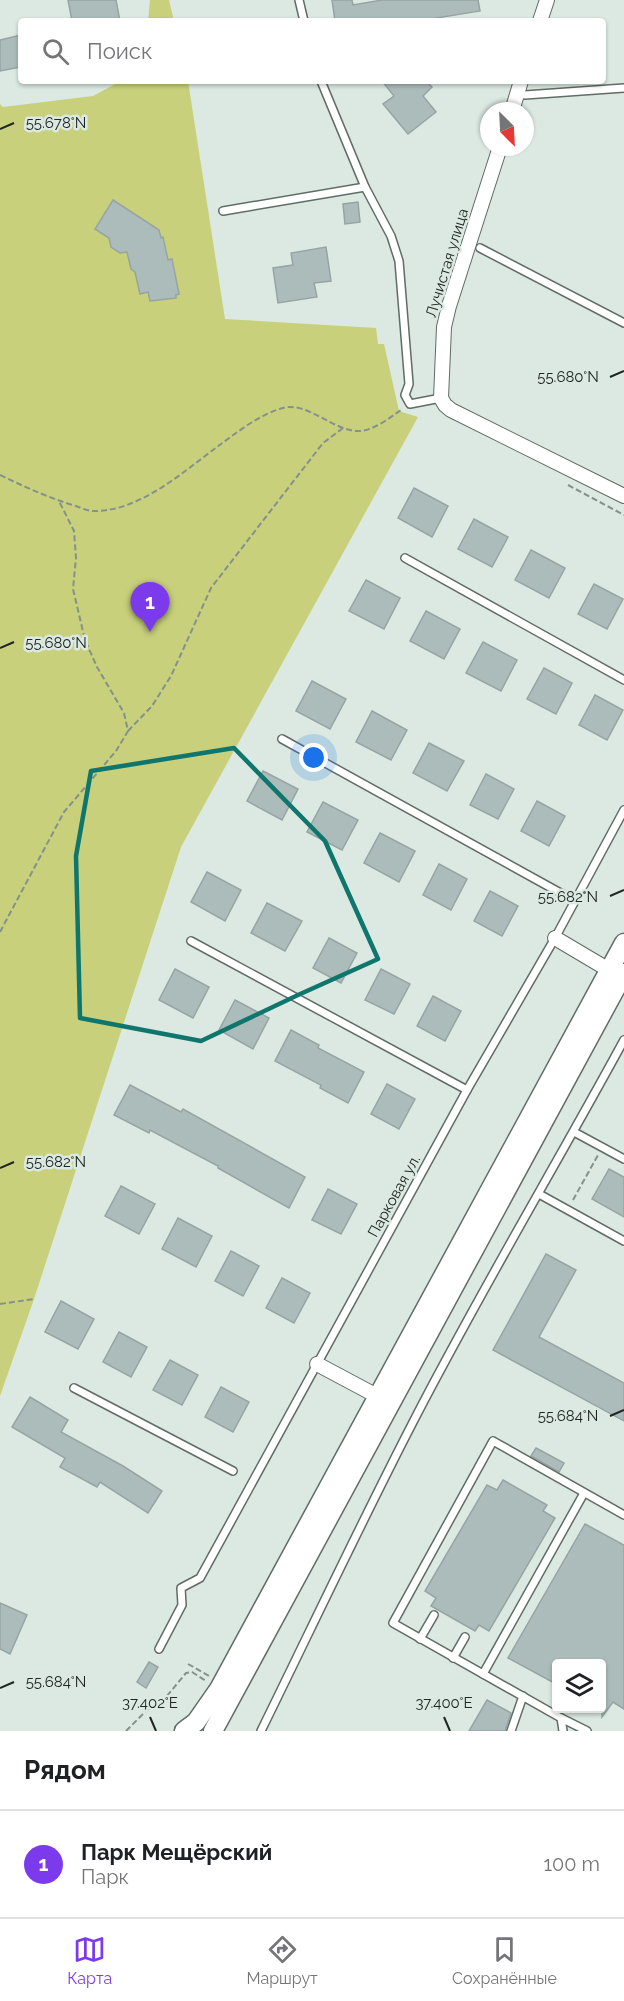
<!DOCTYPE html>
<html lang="ru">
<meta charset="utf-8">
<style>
:root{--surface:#fff;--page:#f2f2f2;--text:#202124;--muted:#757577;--line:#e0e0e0;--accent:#7c3aed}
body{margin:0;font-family:Raleway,sans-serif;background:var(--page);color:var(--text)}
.controls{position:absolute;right:18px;bottom:18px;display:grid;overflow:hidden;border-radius:6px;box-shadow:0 2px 4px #0004}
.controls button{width:54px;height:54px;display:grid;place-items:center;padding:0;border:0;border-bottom:2px solid var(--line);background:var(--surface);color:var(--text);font:30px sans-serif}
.compass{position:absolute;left:480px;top:102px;width:54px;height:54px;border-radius:50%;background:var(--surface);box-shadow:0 2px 4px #0004;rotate:156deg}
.you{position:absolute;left:314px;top:758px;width:21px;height:21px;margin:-15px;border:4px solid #fff;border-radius:50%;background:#1a73e8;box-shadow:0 0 0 9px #1a73e833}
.badge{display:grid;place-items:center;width:39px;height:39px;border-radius:50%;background:var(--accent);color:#fff;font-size:20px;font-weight:700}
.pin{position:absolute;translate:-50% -50px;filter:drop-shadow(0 2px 3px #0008)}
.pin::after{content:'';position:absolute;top:32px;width:21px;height:18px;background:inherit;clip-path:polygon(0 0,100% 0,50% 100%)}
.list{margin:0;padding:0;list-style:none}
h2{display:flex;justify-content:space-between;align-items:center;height:78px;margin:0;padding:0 24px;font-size:26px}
h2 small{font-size:20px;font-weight:400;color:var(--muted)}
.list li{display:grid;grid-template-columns:39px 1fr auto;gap:18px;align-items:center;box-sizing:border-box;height:108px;padding:0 24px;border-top:2px solid var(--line)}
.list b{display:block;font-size:22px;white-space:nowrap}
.list p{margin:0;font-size:20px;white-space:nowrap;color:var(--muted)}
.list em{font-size:20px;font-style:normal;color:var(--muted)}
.icon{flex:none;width:33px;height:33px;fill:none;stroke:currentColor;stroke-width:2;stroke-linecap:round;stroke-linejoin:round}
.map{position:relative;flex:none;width:624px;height:1731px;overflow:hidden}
.search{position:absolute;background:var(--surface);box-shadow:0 2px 4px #0004;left:18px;right:18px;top:18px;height:66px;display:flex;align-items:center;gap:15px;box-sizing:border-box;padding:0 21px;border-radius:6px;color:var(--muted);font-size:22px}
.sheet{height:186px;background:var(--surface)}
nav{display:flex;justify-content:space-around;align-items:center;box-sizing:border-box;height:84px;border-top:2px solid var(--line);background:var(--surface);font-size:16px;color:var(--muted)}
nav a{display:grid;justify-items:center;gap:3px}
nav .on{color:var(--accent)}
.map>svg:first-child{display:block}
.green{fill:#c8d07b}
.building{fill:#acbcba;stroke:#96a5a4;stroke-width:1.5}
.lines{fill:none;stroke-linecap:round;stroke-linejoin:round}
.service-casing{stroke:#606c66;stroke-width:10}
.minor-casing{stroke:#606c66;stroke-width:16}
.tertiary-casing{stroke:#606c66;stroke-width:21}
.path{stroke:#86908c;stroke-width:2;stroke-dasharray:6 3;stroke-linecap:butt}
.service{stroke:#fff;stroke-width:7}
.minor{stroke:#fff;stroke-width:14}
.tertiary{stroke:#fff;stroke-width:18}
.marked{fill:none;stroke:#0f766e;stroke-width:4.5;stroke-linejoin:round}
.ticks{fill:none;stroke:#202523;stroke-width:2}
.labels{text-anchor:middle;stroke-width:5;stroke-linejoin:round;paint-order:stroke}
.street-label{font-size:15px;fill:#202523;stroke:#dbe9e2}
.ticks-label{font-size:15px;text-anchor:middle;fill:#202523;stroke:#dbe9e2;stroke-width:5;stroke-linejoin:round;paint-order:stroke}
</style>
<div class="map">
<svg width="624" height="1731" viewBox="0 0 624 1731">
<rect width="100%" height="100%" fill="#dbe9e2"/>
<g class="green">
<path d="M150,0h19l5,21h-26z"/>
<path d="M121,81h67l37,238 151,9 2,16h6l15,67 19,6 -237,430 -147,452 -34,97v-1292l3,3 90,-11z"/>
</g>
<g class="building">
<path d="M68,0h48l4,21h-48z"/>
<path d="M332,0h20l1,5 29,-5h96l2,11 -62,10h-83z"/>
<path d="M21,35v32l-21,4v-31z"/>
<path d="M382,81h44l6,6 -9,9 13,16 -28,22 -25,-30 11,-8z"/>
<path d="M113,200l46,30 2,8 2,-1 5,23 4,-1 7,35 -3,1v3l-26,3 -2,-9 -8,2 -5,-22 -4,-3 -4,-17 -7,1 -9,-6 -2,-9 -14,-9z"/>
<path d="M358,202l2,20 -15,2 -2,-20z"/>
<path d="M326,247l5,34 -17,2 3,14 -39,6 -5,-35 20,-3 -2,-12z"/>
<path d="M414,488l34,18 -16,31 -34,-19z"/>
<path d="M474,519l34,18 -16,30 -34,-18z"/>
<path d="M531,550l34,18 -16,30 -34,-18z"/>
<path d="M366,580l34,18 -16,31 -35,-18z"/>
<path d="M594,584l29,15 -16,30 -29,-15z"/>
<path d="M426,611l34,18 -16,30 -34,-18z"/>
<path d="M483,642l34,18 -16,31 -35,-18z"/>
<path d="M544,668l28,15 -16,31 -29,-15z"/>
<path d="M312,681l34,18 -16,30 -34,-18z"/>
<path d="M595,695l28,15 -16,30 -28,-15z"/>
<path d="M372,711l35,19 -16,30 -35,-18z"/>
<path d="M429,743l35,18 -17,30 -34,-18z"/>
<path d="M263,771l35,18 -16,31 -35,-19z"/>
<path d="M486,774l28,15 -16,30 -28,-14z"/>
<path d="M537,801l28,15 -16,30 -28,-15z"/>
<path d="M323,802l35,18 -16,30 -35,-18z"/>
<path d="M380,833l35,18 -16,31 -35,-19z"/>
<path d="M439,864l28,15 -16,31 -28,-15z"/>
<path d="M207,872l34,18 -16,31 -34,-19z"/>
<path d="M490,891l28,15 -16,30 -28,-15z"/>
<path d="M267,903l35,18 -17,30 -34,-18z"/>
<path d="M329,938l28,15 -16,30 -28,-15z"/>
<path d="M175,969l34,18 -16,31 -34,-18z"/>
<path d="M381,969l29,15 -16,30 -29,-14z"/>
<path d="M433,996l28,15 -16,30 -28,-15z"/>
<path d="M235,1000l34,18 -16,31 -34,-19z"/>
<path d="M291,1030l28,15 -1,3 46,24 -16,31 -28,-15 1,-3 -46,-24z"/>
<path d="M387,1084l28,15 -16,30 -28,-15z"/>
<path d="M130,1085l51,27 2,-3 122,68 -16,31 -71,-40v-2l-68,-36 -1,3 -35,-18z"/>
<path d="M609,1169l15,8v40l-32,-18z"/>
<path d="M121,1186l34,18 -16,30 -34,-18z"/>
<path d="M328,1189l29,15 -16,30 -29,-14z"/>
<path d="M178,1218l34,18 -16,31 -34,-18z"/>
<path d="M231,1251l28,15 -16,30 -28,-15z"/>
<path d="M546,1254l30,16 -37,67 85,46v38l-131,-71z"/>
<path d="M282,1278l28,15 -16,30 -28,-15z"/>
<path d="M61,1301l33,18 -16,30 -33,-17z"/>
<path d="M119,1332l28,15 -16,30 -28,-15z"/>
<path d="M170,1360l28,15 -16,30 -29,-15z"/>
<path d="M221,1387l28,15 -16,30 -28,-15z"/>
<path d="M30,1397l38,23 -7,12 62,34 39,25 -14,22 -48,-31 -3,5 -37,-20 5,-9 -53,-31z"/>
<path d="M536,1448l28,15 -5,9 -28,-16z"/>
<path d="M503,1480l44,25 -4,6 12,7 -66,113 -10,-6 -4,6 -44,-25 5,-8 -11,-7 62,-106 10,5z"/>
<path d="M585,1524l39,21v164l-11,-7 -11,15v-53h-46v20l-48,-26z"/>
<path d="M0,1603l27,12 -17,39 -10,-5z"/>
<path d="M149,1662l9,5 -12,21 -9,-6z"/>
<path d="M487,1700l24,13 -6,18h-36z"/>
</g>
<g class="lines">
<g class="service-casing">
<g id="service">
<path d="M299,0l5,21"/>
<path d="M321,81l44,106"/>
<path d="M525,95l99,-7"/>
<path d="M223,211l142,-24 26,49 8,25 10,123 -4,11 5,9 31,-6"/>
<path d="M480,248l144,75"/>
<path d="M405,558l219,122"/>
<path d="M282,739l293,162"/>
<path d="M191,941l276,149"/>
<path d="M574,1132l50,27"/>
<path d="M539,1194l85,47"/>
<path d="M74,1388l159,83"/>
<path d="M420,1639l14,-24"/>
<path d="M159,1649l23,-44 -1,-17 19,-10 267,-488 88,-152 69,-128"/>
<path d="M453,1658l12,-21"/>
<path d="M483,1674l101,-181"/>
<path d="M561,1718l26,13"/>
<path d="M261,1731c50,-102 98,-204 150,-305 67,-131 143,-257 213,-386"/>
<path d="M511,1731l12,-35"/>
<path d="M563,1731l-2,-13 -168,-95 100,-182 131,74"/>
</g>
</g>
<g class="minor-casing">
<g id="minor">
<path d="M540,21l7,-21"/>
<path d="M512,111l9,-30"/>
<path d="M500,147l-51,159 -5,21 -3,71 4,7 6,5 173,86"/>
<path d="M555,938l54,32"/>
<path d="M317,1364l60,32"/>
</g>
</g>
<g class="tertiary-casing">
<g id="tertiary">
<path d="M184,1731l12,-9 23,-33 405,-746"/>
<path d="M213,1731l411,-758"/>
</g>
</g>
<g class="path">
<path d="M0,475c25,12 49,23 76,31 5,2 12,5 17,5 46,1 90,-39 124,-64 19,-14 43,-33 66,-39 25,-7 52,25 78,23 15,-2 28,-13 40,-21"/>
<path d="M568,485l56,30"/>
<path d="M128,731l24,-25 19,-30 40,-88 112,-145 20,-15"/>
<path d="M0,932l64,-120 52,-61 12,-20 -4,-18 -27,-46 -12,-27 -12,-51 3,-31 -2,-27 -15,-30"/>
<path d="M573,1200l25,-45"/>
<path d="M0,1304l34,-5"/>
<path d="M188,1664l21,12"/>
<path d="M126,1731l20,-20 21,-15 19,-23 6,-1 14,9"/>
</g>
<use href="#service" class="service"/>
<use href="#minor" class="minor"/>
<use href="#tertiary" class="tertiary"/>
</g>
<path class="marked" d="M234,748l91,93 53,118 -80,36 -97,46 -121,-23 -4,-162 15,-85z"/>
<path class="ticks" d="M0,129l14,-6M610,377l14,-6M0,648l14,-6M610,896l14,-6M0,1168l14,-6M610,1416l14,-6M0,1688l14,-6M150,1717l6,14M444,1717l6,14"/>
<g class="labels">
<g class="street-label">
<text transform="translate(447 263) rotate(-73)" y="5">Лучистая улица</text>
<text transform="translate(394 1196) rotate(-61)" y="5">Парковая ул.</text>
</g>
</g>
<g class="ticks-label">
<text x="56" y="128">55.678°N</text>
<text x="568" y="382">55.680°N</text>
<text x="56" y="648">55.680°N</text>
<text x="568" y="902">55.682°N</text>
<text x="56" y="1167">55.682°N</text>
<text x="568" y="1421">55.684°N</text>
<text x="56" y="1687">55.684°N</text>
<text x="150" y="1708">37.402°E</text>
<text x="444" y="1708">37.400°E</text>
</g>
</svg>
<div class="controls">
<button><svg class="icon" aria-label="layers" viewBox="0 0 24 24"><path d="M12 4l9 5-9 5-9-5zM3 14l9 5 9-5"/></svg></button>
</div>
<svg class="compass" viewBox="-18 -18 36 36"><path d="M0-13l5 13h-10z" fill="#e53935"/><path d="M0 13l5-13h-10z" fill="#757577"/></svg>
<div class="you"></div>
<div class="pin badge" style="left:150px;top:632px">1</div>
<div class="search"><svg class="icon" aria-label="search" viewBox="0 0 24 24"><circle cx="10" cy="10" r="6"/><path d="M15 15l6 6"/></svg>Поиск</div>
</div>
<section class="sheet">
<h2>Рядом<small></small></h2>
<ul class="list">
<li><span class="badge">1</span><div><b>Парк Мещёрский</b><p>Парк</p></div><em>100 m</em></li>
</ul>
</section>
<nav>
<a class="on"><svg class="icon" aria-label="map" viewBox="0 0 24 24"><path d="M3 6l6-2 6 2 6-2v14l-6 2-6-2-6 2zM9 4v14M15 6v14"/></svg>Карта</a>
<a><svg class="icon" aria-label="directions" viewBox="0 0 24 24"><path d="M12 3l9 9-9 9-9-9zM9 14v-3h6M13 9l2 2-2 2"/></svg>Маршрут</a>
<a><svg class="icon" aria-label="saved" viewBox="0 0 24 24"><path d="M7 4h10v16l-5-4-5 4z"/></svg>Сохранённые</a>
</nav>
